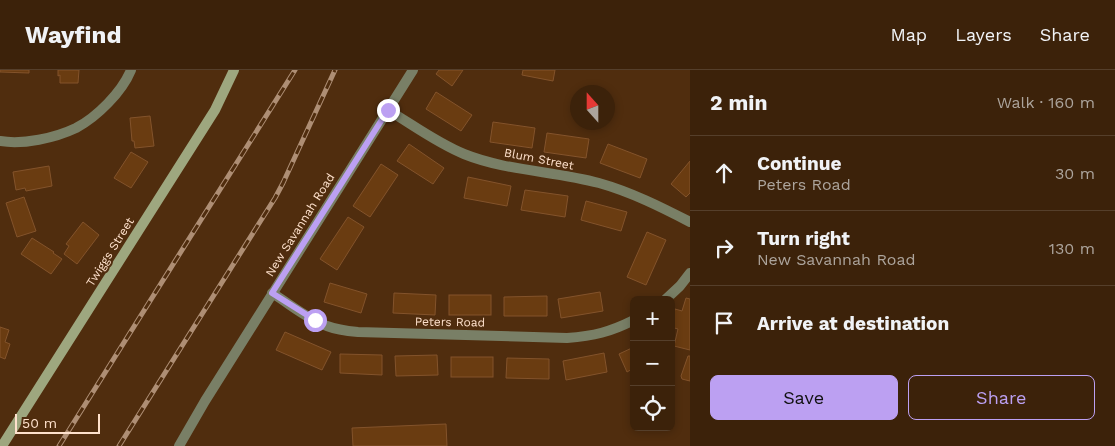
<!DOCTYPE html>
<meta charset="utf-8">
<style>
:root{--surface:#3c220a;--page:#432a13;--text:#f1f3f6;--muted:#aca49c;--line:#553f2b;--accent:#bca0f2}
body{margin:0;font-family:"Work Sans",sans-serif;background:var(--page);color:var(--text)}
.controls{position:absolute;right:15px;bottom:15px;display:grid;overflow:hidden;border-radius:8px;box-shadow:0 2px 8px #0003}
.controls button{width:45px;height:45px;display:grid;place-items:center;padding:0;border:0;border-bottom:1px solid var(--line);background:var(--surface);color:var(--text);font:25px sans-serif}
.compass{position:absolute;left:570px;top:15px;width:45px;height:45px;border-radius:50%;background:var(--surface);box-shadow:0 2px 8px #0003;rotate:339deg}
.scale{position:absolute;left:15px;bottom:12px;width:85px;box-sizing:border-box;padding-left:5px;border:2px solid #fee1cc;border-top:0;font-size:14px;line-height:18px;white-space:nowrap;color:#fee1cc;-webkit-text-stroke:4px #502d0e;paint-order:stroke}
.stop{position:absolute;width:15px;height:15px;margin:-11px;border:4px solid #bca0f2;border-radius:50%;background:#fff}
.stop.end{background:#bca0f2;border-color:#fff;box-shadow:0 1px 5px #0008}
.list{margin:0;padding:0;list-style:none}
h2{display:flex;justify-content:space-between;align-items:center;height:65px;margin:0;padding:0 20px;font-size:21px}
h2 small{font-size:16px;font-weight:400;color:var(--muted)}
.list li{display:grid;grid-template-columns:32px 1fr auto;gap:15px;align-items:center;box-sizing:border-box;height:75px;padding:0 20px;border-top:1px solid var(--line)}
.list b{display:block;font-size:19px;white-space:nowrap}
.list p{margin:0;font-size:16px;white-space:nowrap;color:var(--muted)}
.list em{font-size:16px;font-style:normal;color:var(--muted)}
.actions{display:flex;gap:10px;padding:15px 20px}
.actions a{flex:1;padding:11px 0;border:1px solid var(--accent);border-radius:8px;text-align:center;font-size:18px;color:var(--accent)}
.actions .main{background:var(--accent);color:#111}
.icon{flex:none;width:28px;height:28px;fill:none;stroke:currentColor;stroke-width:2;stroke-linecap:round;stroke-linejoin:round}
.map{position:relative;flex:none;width:690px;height:376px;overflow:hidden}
header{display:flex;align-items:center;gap:30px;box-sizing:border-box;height:70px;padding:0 25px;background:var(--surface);border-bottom:1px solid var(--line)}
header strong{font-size:24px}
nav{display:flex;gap:28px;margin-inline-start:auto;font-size:18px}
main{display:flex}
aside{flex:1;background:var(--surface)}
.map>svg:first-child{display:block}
.building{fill:#6a3c11;stroke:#83532b}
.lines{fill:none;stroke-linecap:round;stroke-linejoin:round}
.minor{stroke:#797f66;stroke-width:10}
.secondary{stroke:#9ea77f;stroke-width:10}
.rail-casing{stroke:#ae8e74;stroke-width:5}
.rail{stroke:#502d0e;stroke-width:3;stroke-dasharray:9;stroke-linecap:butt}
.route{stroke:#bca0f2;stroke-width:6}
.labels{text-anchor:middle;stroke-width:4;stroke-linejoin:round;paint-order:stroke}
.street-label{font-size:12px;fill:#fee1cc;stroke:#502d0e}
</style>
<header>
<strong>Wayfind</strong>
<nav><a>Map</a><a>Layers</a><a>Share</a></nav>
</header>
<main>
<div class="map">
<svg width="690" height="376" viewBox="0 0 690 376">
<rect width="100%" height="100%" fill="#502d0e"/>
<g class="building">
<path d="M0,0h29v3l-29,-1z"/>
<path d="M58,0h21l-1,13h-18v-8l-2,1z"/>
<path d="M439,0h24l-11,16 -16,-12z"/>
<path d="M523,0h32l-2,11 -31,-6z"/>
<path d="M436,22l36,23 -11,16 -35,-22z"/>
<path d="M150,46l4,30 -19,2 -1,-7h-2l-2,-23z"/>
<path d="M493,52l42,6 -3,20 -42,-6z"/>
<path d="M547,63l42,6 -3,19 -42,-6z"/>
<path d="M409,74l35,24 -11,16 -36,-23z"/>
<path d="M608,74l39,15 -7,19 -40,-15z"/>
<path d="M131,82l17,10 -17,26 -17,-10z"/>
<path d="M690,91v32l-4,4 -15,-13z"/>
<path d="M381,94l17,11 -28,42 -17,-11z"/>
<path d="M49,96l3,20 -26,5 -1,-3 -9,2 -3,-18z"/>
<path d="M468,107l43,9 -4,20 -43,-8z"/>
<path d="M525,120l43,6 -3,21 -44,-7z"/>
<path d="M24,127l12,34 -19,6 -11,-34z"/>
<path d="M586,131l41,11 -6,19 -40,-11z"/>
<path d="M348,147l16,10 -27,43 -17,-11z"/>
<path d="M83,152l16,13 -22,29 -13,-10 5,-8 -3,-2z"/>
<path d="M647,162l19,8 -20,45 -19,-8z"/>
<path d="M32,168l22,14 -1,1 9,6 -11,15 -30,-20z"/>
<path d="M330,213l37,11 -6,19 -37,-11z"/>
<path d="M600,222l3,19 -42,7 -3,-19z"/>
<path d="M394,223l42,2 -1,20 -42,-2z"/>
<rect x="449" y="225" width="42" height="20"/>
<path d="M547,226v20h-43v-19z"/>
<path d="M686,228l4,1v51l-16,-4 4,-17 -7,-2 4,-18 7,2z"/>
<path d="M0,257l9,3 -4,12 5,2 -5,15 -5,-2z"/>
<path d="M285,262l46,20 -9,18 -46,-20z"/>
<path d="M634,277v21l-7,4 -8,-18z"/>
<path d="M604,283l3,19 -41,8 -3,-19z"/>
<path d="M340,284l42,1v20l-42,-2z"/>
<path d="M437,285l1,20 -42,1 -1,-20z"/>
<path d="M688,286h2v25l-8,-2 -1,-3z"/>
<rect x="451" y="287" width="42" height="20"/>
<path d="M507,288l42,1v20l-43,-1z"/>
<path d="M446,354l1,22h-94l-1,-18z"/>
</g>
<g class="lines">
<g class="minor">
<path d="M388,40c25,15 49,33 76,44 42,17 91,17 135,29 32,9 62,24 91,39"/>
<path d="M0,71c23,4 55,-3 76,-13 21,-11 46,-36 55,-58"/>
<path d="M272,223c18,11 35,26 55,33 10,4 20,5 31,6l209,6c27,-2 43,-6 67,-18"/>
<path d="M665,230l15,-14 10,-13"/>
<path d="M179,376l26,-45 208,-331"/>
</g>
<path class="secondary" d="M2,376l213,-336 19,-40"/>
<g class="rail-casing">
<g id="rail">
<path d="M59,376l236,-376"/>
<path d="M119,376l156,-248 8,-15 52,-113"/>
</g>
</g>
<use href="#rail" class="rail"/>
</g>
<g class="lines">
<path class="route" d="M315,250l-43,-27 116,-183"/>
</g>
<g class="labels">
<g class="street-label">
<text transform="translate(539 89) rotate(11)" y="4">Blum Street</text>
<text transform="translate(300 155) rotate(-58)" y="4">New Savannah Road</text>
<text transform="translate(110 182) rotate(-58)" y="4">Twiggs Street</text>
<text transform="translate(450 252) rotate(1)" y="4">Peters Road</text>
</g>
</g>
</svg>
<div class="controls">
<button>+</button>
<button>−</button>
<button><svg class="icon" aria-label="locate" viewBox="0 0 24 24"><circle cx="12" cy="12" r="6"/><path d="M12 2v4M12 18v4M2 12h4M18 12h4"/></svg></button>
</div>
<svg class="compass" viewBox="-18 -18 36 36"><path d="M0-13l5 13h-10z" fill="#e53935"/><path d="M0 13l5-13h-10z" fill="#aca49c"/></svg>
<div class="scale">50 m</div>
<div class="stop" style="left:315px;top:250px"></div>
<div class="stop end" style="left:388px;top:40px"></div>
</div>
<aside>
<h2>2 min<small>Walk · 160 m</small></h2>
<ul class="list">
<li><svg class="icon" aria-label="ahead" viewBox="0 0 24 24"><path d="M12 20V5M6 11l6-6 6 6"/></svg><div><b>Continue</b><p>Peters Road</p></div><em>30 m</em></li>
<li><svg class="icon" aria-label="right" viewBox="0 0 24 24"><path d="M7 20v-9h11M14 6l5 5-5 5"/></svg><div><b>Turn right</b><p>New Savannah Road</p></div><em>130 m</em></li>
<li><svg class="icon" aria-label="arrive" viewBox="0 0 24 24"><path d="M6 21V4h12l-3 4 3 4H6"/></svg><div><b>Arrive at destination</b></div></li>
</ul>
<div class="actions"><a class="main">Save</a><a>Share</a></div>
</aside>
</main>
